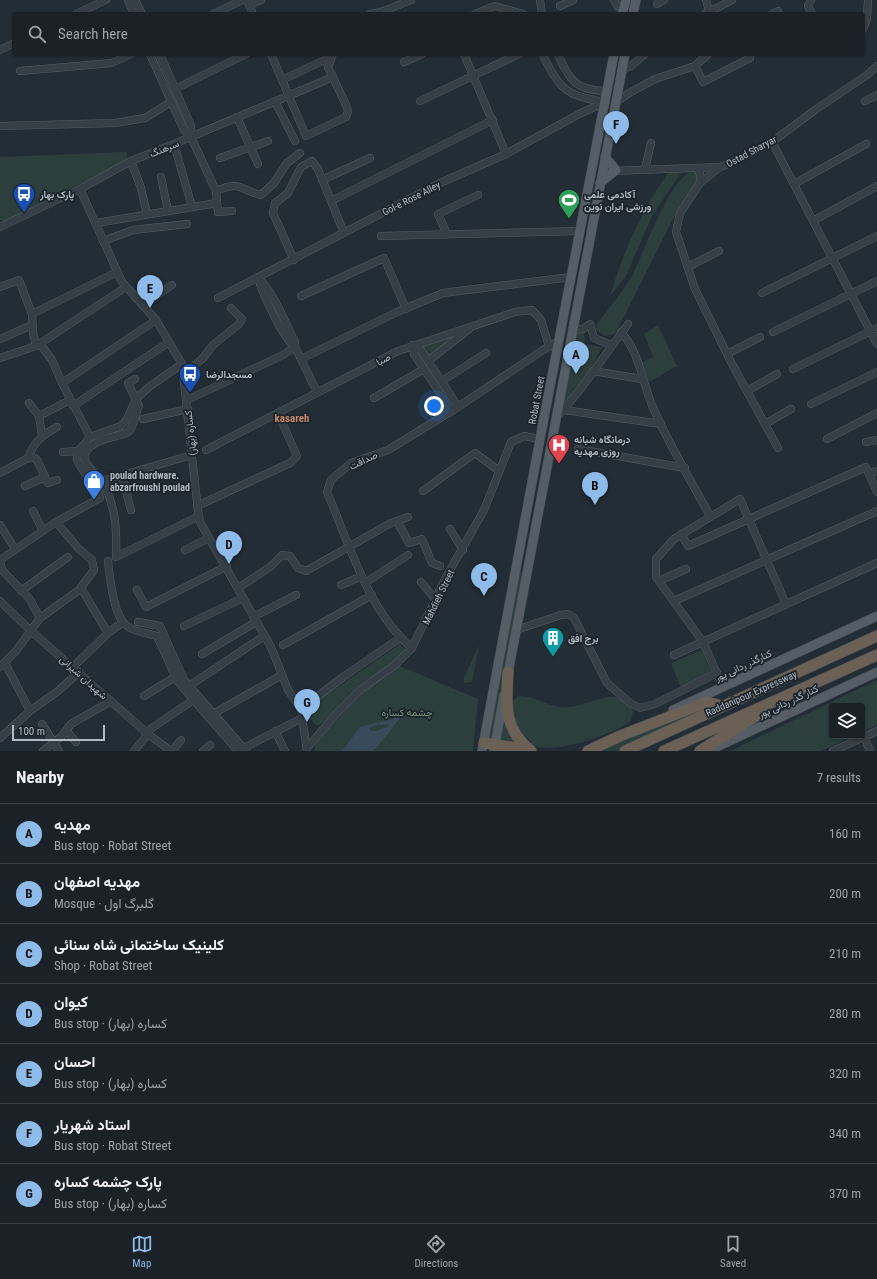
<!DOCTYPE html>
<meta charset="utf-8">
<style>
:root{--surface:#1a2228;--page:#232a30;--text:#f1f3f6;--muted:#9fa4a8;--line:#383f45;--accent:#8fbbea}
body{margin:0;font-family:"Roboto Condensed",Vazirmatn,sans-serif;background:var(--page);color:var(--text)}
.controls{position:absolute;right:12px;bottom:12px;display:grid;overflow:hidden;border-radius:4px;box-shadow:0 1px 3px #0004}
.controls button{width:36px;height:36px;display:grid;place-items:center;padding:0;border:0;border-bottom:1px solid var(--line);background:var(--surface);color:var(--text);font:20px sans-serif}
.scale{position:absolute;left:12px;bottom:10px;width:93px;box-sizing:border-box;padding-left:4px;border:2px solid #b1bac3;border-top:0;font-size:11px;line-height:14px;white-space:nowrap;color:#b1bac3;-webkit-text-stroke:3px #1c242b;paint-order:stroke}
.you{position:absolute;left:434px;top:406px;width:14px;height:14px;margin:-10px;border:3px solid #fff;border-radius:50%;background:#1a73e8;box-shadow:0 0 0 6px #1a73e833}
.badge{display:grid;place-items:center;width:26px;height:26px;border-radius:50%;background:var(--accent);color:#111;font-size:13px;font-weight:700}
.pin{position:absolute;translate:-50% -33px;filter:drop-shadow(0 1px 2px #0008)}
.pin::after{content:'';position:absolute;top:21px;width:14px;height:12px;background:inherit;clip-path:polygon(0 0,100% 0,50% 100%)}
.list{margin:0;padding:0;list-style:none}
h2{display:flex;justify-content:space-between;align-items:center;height:52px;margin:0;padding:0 16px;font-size:17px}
h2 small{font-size:13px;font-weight:400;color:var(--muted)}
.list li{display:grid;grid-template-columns:26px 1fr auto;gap:12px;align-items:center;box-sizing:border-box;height:60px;padding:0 16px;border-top:1px solid var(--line)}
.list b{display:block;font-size:15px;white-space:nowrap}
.list p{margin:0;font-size:13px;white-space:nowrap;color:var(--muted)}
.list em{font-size:13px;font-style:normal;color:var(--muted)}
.icon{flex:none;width:22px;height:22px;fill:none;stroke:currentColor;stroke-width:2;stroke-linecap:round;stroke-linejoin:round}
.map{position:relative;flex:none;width:877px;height:751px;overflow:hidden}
.search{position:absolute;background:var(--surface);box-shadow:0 1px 3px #0004;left:12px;right:12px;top:12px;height:44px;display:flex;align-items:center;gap:10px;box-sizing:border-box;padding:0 14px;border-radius:4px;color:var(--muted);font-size:15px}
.sheet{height:472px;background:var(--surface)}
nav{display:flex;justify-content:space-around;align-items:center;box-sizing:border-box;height:56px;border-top:1px solid var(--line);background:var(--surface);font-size:11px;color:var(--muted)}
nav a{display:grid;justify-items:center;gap:2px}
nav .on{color:var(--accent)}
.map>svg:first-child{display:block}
.green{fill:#2c3f3d}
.water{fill:#394a5b}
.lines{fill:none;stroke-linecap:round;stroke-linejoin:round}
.minor-casing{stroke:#545d64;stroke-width:8}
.major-casing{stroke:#404850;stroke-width:10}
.highway-casing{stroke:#414a51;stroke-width:12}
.minor{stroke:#373f46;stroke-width:7}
.major{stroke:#555e66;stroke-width:9}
.highway{stroke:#6b6055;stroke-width:11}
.labels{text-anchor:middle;stroke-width:3.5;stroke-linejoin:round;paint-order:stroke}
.street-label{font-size:10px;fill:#b1bac3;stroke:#1c242b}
.poi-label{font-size:10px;font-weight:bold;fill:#b1bac3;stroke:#1c242b;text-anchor:start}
.park-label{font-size:10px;fill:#739677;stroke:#1c242b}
.neighbourhood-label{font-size:11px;font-weight:bold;fill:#c5886a;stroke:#1c242b}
</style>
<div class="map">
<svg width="877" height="751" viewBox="0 0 877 751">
<rect width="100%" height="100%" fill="#232d35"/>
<g class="green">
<path d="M127,152v9l-123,60 -4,-1v-63z"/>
<path d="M682,171l-30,45 -26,60 -16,20c13,-43 32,-88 59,-124z"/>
<path d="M692,172l6,3 -3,11 -15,19 -60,120 -6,9 -9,2 -9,-6 1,-6c11,-15 23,-29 33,-45 14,-23 37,-99 62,-107z"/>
<path d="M658,325l19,41 -28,16 -7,-20 11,-5 -9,-23z"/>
<path d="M466,331l-37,26 -6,-11z"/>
<path d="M584,332l1,12 17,3c-11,22 -23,40 -39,58l13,-72z"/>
<path d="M519,572h3l-2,15 -28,151h-5z"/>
<path d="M400,644l5,5 -5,7 -14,11 -26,17 -41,42c-9,-5 -12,-8 -12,-18z"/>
<path d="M479,645l-7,37 -8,1v-5z"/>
<path d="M702,650l11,27 -31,13 -11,-27z"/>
<path d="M400,666l78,33 -5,52h-158v-7l46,-51z"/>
<path d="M877,680v45l-15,7v-26h-30v30h21l-32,15h-91z"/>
<path d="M518,696c18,-1 27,10 44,11 26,3 55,-27 71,4l-2,10c-22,15 -67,30 -94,26 -4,-2 -7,-6 -9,-9 -11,-10 -16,-21 -18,-35z"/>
<path d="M680,717l1,6 -58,28h-23z"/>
<path d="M506,719l18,27 -24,-5z"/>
</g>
<path class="water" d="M399,715l3,1c-11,12 -18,24 -29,35h-31l18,-24 18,-5v3l-9,3 1,2 6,1 13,-5 -1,-2 -9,1v-3l12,-2z"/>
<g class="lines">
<g class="minor-casing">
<g id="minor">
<path d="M128,0l6,14"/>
<path d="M135,0l7,14"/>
<path d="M247,0l6,14"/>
<path d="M540,0l2,14"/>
<path d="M614,0l4,7 5,4"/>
<path d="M706,0l4,14"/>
<path d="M811,0l-3,6 4,8"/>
<path d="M657,4l7,-4"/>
<path d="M249,5l12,-5"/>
<path d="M560,6l13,-6"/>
<path d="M76,14l30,-14"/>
<path d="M213,14l30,-14"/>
<path d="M370,14l11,-2 30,-12"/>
<path d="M475,14l20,-8 28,8"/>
<path d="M705,14l27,-14"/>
<path d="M772,14l6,-3"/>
<path d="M863,29l4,-10 1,-19"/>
<path d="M0,50l14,-7"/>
<path d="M150,54l34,76 7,7 25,54 2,21 14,-1"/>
<path d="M160,54l31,72v11"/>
<path d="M271,54l35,82 40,-19 2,-6 -2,-6 -18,-38 5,-13"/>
<path d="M464,54l42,100"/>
<path d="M542,54c19,36 22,41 63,48"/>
<path d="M558,54c11,27 19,37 50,37"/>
<path d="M404,62l18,-8"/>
<path d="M695,66l8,16 47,-24"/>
<path d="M622,70l9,-4 14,-12"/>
<path d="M20,71l92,-8 19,-9"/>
<path d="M282,80l49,-23"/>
<path d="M175,89l71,-35"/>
<path d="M275,101l20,40"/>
<path d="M420,101l99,-47"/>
<path d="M865,101l12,-6"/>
<path d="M615,103l14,-10 26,-14 40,-13 13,-12"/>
<path d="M237,117l21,47"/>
<path d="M0,126l115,-3 30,-5 26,-16"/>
<path d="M772,142l105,202"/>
<path d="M174,144l18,63"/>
<path d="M220,158l48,-17"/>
<path d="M131,161l10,27 6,26"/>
<path d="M696,168l4,6v9l20,-16"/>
<path d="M645,169l6,-26"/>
<path d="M612,171l108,-4 8,-3 44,-22 43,-32 52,-35 10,-9"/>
<path d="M161,177l7,34"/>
<path d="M322,180l48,-22"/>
<path d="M700,183l-20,30 -4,19 19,57 36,73 47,86"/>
<path d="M794,184l72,-40"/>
<path d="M80,189l42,93 34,38 26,44 16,147 2,11 71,125 17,43 13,19 6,42"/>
<path d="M216,191c26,-11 23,-1 45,4l13,-12 13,-20 13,-10"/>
<path d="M331,201l162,-81"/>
<path d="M813,221l64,-35"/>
<path d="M96,223l121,-20"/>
<path d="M0,227l80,-38 51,-28 43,-17 159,-67"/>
<path d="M447,234l-9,-20 40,-19"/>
<path d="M381,236l199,-5"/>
<path d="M103,241l30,-11 54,-6"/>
<path d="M294,260l-21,-47 2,-10 13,-10 13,-26 11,-6 6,8 26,64"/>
<path d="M688,267l31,-16"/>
<path d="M258,277c17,18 26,43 37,65v5c-11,-7 -34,-56 -37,-70z"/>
<path d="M0,287l19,-7 13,34 1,19 3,13"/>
<path d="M762,293l115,-57"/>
<path d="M301,296l83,-38 22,51"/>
<path d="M218,298l222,-115 66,-29 75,-41 25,-11"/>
<path d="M144,304l28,-19"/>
<path d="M32,314l85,-42"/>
<path d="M572,330l11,-1 7,-5 4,14 17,7"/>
<path d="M621,332c20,22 21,52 33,78 16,36 37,71 56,106"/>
<path d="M773,332l104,-51"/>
<path d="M0,339l32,-14"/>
<path d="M40,344l12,16 10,23 28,54"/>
<path d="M413,345l8,5 37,57"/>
<path d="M413,345l1,9 38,57"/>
<path d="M727,354l33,-17"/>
<path d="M0,358l36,-12 90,-59"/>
<path d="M301,359l96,-47 46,-19 128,-16"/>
<path d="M428,361l41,-32"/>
<path d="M793,369l84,-41"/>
<path d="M593,371l49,8"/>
<path d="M184,375l19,-17 10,-13 26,-21 3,-5 -11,-11"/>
<path d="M135,379l-7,4 11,23c-3,7 -5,18 -9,24 -5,9 -34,3 -46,25 3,17 12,15 19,27 13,26 14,47 13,75l83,-41"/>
<path d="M442,381l44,-28"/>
<path d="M62,383l94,-63"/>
<path d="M747,391l30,-17"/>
<path d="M374,398l50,-29"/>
<path d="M187,400l96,-45 12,-8 22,45"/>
<path d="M29,403l10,13 3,19"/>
<path d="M811,404l66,-32"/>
<path d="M73,406l96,-64"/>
<path d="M564,410l97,14"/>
<path d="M39,416l31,-16"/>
<path d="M556,418l23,-27 49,-67"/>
<path d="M143,419l45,-10"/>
<path d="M765,424l26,-15"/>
<path d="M827,439l50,-26"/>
<path d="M866,442l11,-2"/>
<path d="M578,449l107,19"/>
<path d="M206,450l192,-99 117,-39 17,-2 9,10 8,26"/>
<path d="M63,452l15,-1"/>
<path d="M28,458c6,-16 14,-23 29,-31"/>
<path d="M0,473l28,-15 5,-1 4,3 11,23 9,-3"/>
<path d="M869,474l8,-3"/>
<path d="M122,476l9,34"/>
<path d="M102,481l90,-26"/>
<path d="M25,486l20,-9"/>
<path d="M423,491l52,-38 24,18"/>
<path d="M197,506l93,-43 7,-7 -19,-43"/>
<path d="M33,511l10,20"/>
<path d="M397,521l12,22 13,-4 10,24 8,3"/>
<path d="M0,525l15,24"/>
<path d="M450,529l13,21"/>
<path d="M681,534l7,12 178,-79 11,25"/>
<path d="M185,550l24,-12"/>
<path d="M108,561c2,16 5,55 19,65 7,6 21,7 30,10l21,46 60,69"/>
<path d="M659,581l27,-12"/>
<path d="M421,582l15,18"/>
<path d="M365,583l43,-28"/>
<path d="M341,585l21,-9"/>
<path d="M81,588l27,45"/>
<path d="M238,588l32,-21 12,-12 8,1 8,12 8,3 85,-48 17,-6"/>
<path d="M137,590l9,17 81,-41"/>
<path d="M21,591l47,-34"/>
<path d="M0,601l31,30 117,103 23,17"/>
<path d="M674,601l203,-90"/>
<path d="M253,617l43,-22"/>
<path d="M40,618l39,-28 15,-20 -2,-10 -14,-12 -22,-26"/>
<path d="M138,622l22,4 24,54 62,71"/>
<path d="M184,626l59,-28"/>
<path d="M516,630l45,-15 7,-1 6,4 33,65 23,20 10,5 15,-4 62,-31"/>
<path d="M283,645l89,-50"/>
<path d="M412,648c-44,-37 -63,-105 -85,-156l4,-12 20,-17 37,-13 70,-43 85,-57 16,-9"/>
<path d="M202,654l54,-32"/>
<path d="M674,655l203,-92"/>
<path d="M5,663l25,48"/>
<path d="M0,667l16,-16 24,-33 -11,-20 -27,-28 -2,-10 56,-38 44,-24 -4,-12 -14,-17 -5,-9 1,-9 12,-14 31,-11 6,-7 9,-20 13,-12 33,-23"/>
<path d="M73,667l35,-34 15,-11"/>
<path d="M189,686l75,-50"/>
<path d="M723,687l-20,-45 -47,-65v-18l18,-20 66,-40 46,105"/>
<path d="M144,696l31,-19"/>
<path d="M301,709l42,-32 57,-39"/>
<path d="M213,714l69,-39"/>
<path d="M42,724l17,27"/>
<path d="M67,731l9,11"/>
<path d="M275,731l10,20"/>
<path d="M146,732l47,-32"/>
<path d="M864,737l6,14"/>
<path d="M0,738l30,-27 28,-20 21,-19"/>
<path d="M307,748l29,-34 25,-25 34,-24 17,-17 34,-71 38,-67 27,-68 13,-6 16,3"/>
<path d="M240,750l64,-33"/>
<path d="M43,751l19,-15 9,-12 40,-23"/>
<path d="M134,751l14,-17"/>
<path d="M172,751l9,-11"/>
<path d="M203,751l7,-6"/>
<path d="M833,751l44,-20"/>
</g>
</g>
<g class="major-casing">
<g id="major">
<path d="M622,14l4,-14"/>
<path d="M633,14l3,-14"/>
<path d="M600,183l16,-13 -11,-13"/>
<path d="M507,679l118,-625"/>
<path d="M673,710l204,-94"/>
<path d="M482,751l64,-344 68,-353"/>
<path d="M494,751l10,-56"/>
<path d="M708,751l169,-79"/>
</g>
</g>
<g class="highway-casing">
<g id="highway">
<path d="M508,672c-2,33 -5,56 23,79"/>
<path d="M484,743l46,7"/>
<path d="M588,751l32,-15 87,-34 15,4"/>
<path d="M625,751l252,-115"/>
<path d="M664,751l213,-96"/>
<path d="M700,751l59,-37"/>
</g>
</g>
<use href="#minor" class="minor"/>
<use href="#major" class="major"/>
<use href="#highway" class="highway"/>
</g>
<defs>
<g id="bus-pin" transform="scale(1.15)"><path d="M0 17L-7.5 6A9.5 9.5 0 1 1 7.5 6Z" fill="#1a4fb4" stroke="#1c242b"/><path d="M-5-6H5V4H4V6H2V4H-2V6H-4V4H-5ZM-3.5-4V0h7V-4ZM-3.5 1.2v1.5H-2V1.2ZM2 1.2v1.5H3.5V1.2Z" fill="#fff"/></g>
<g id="stadium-pin" transform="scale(1.15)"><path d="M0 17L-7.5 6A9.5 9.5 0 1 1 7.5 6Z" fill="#2e9e5b" stroke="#1c242b"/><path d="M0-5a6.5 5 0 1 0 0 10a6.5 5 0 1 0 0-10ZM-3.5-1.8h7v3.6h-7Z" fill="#fff"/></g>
<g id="hospital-pin" transform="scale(1.15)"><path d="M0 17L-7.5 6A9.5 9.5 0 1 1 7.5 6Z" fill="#e0444e" stroke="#1c242b"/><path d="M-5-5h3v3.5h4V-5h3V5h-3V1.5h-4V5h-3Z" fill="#fff"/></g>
<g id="shop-pin" transform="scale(1.15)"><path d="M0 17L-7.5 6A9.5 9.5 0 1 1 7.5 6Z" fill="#3f7fe0" stroke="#1c242b"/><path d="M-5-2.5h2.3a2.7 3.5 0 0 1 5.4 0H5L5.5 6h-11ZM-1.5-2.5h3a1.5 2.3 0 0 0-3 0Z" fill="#fff"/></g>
<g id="building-pin" transform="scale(1.15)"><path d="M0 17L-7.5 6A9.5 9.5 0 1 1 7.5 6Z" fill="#0f9aa8" stroke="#1c242b"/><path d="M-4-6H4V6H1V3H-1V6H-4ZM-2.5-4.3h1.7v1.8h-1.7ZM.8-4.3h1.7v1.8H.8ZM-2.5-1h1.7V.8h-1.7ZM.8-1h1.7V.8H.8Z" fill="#fff"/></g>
</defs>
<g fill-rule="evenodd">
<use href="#bus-pin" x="24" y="194"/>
<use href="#stadium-pin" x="569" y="200"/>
<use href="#bus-pin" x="190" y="374"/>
<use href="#hospital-pin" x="559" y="445"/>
<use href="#shop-pin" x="94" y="481"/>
<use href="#building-pin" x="553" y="638"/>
</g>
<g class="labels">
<g class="street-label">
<text transform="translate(164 148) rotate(-22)" y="4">سرهنگ</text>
<text transform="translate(751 151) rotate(-28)" y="4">Ostad Sharyar</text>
<text transform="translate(411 198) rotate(-27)" y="4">Gol-e Rose Alley</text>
<text transform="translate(383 359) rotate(-28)" y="4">صبا</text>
<text transform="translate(536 400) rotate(-79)" y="4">Robat Street</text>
<text transform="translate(190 433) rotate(-96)" y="4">کساره (بهار)</text>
<text transform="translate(363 460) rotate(-25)" y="4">صداقت</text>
<text transform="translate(438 597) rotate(-64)" y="4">Mahdieh Street</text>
<text transform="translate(743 665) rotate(-25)" y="4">کنارگذر ردانی پور</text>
<text transform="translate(84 677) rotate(42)" y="4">شهیدان شیرانی</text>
<text transform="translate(751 693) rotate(-24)" y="4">Raddanipour Expressway</text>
<text transform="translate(788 701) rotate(-25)" y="4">کنار گذر ردانی پور</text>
</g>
<g class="poi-label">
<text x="40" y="198">پارک بهار</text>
<text x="584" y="198">آکادمی علمی<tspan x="584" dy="12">ورزشی ایران نوین</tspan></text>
<text x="206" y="378">مسجدالرضا</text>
<text x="574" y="443">درمانگاه شبانه<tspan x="574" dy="12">روزی مهدیه</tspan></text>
<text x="110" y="479">poulad hardware.<tspan x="110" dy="12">abzarfroushi poulad</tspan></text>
<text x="568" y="642">برج افق</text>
</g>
<g class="park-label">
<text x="407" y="716">چشمه کساره</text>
</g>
<g class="neighbourhood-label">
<text x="292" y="422">kasareh</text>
</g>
</g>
</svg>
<div class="controls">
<button><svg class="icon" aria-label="layers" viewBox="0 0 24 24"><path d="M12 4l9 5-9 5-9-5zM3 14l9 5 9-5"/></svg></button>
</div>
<div class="scale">100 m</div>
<div class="you"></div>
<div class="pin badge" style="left:576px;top:374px">A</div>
<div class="pin badge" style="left:595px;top:505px">B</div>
<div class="pin badge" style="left:484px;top:596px">C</div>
<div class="pin badge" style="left:229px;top:564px">D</div>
<div class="pin badge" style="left:150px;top:308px">E</div>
<div class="pin badge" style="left:616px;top:144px">F</div>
<div class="pin badge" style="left:307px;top:722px">G</div>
<div class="search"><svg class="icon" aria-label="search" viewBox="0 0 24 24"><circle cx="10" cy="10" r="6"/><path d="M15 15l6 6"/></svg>Search here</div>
</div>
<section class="sheet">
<h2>Nearby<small>7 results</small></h2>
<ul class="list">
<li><span class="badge">A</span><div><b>مهدیه</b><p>Bus stop · Robat Street</p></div><em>160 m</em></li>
<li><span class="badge">B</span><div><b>مهدیه اصفهان</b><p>Mosque · گلبرگ اول</p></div><em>200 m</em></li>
<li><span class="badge">C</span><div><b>کلینیک ساختمانی شاه سنائی</b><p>Shop · Robat Street</p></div><em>210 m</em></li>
<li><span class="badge">D</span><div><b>کیوان</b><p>Bus stop · کساره (بهار)</p></div><em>280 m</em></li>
<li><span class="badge">E</span><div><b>احسان</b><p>Bus stop · کساره (بهار)</p></div><em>320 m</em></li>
<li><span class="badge">F</span><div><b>استاد شهریار</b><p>Bus stop · Robat Street</p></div><em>340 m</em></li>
<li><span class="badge">G</span><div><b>پارک چشمه کساره</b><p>Bus stop · کساره (بهار)</p></div><em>370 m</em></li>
</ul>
</section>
<nav>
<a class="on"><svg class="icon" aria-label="map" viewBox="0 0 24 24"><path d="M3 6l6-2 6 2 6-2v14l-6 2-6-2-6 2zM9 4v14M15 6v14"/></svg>Map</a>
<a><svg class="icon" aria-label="directions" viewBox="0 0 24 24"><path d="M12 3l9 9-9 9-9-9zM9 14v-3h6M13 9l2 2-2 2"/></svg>Directions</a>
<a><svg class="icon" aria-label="saved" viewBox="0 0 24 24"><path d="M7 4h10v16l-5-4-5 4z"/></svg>Saved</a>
</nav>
